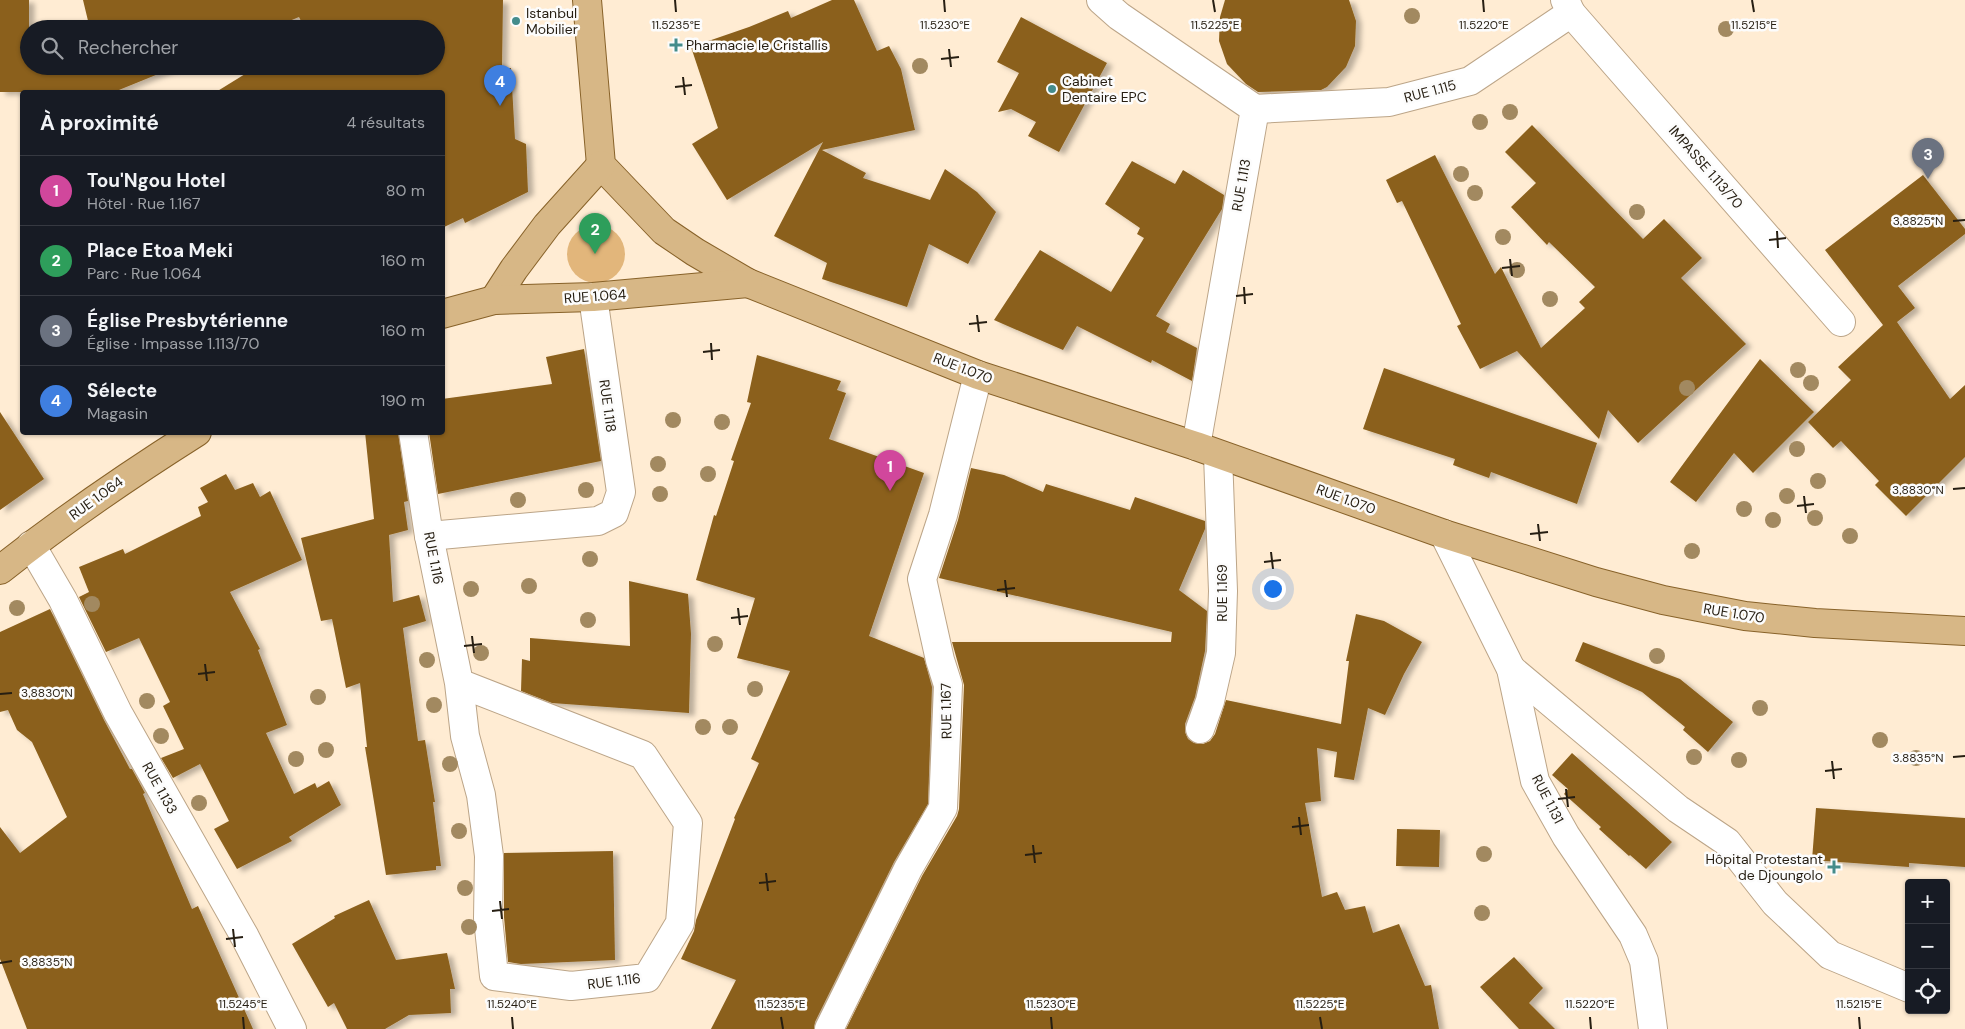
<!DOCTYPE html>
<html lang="fr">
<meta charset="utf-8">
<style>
:root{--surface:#171b24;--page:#20242c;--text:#f1f3f6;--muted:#9ea1a6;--line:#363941;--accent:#448c8b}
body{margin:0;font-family:"DM Sans",sans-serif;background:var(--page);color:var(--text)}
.controls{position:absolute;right:15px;bottom:15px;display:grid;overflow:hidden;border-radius:5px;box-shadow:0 1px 4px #0004}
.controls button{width:45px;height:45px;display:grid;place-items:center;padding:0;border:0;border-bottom:1px solid var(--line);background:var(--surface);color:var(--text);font:25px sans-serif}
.you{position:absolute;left:1272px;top:588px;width:18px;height:18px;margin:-12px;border:4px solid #fff;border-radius:50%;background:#1a73e8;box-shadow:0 0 0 8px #1a73e833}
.badge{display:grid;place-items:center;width:32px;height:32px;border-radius:50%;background:var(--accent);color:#fff;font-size:16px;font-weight:700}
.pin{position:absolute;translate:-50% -41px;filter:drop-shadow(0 1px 2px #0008)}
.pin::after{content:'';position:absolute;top:26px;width:18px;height:15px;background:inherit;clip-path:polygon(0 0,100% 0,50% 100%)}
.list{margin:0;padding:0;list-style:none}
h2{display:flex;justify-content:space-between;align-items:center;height:65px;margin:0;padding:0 20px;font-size:21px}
h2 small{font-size:16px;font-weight:400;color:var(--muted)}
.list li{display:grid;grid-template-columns:32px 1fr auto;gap:15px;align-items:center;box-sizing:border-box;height:70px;padding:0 20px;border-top:1px solid var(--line)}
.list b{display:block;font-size:19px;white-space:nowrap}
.list p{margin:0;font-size:16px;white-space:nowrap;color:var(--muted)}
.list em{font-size:16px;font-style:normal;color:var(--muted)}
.icon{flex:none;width:28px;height:28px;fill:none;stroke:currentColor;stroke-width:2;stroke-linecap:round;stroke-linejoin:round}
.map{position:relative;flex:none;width:1965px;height:1029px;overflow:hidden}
.search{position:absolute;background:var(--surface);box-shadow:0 1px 4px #0004;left:20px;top:20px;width:425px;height:55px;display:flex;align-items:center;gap:12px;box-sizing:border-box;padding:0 18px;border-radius:28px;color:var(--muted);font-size:19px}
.panel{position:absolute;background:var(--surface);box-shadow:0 1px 4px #0004;left:20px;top:90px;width:425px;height:345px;border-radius:5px}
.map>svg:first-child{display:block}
.green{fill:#e2b67b}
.building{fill:#8b601c;filter:url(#shadow)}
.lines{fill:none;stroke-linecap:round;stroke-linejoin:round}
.minor-casing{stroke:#bca588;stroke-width:30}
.major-casing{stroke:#886229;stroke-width:30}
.minor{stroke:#fff;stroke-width:28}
.major{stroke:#d7b786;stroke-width:28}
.tree{fill:#a28960}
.ticks{fill:none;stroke:#261e12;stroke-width:2}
.poi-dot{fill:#448c8b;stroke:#fcfcfc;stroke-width:2}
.labels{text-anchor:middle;stroke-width:5;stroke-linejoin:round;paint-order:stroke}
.poi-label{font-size:14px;fill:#261e12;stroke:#fcfcfc;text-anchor:start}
.street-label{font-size:14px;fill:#261e12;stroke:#fcfcfc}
.ticks-label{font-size:12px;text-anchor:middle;fill:#261e12;stroke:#fcfcfc;stroke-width:5;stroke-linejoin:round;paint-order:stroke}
</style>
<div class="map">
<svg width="1965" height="1029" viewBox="0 0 1965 1029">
<defs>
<filter id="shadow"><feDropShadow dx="5.5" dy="3" stdDeviation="2.5" flood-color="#0004"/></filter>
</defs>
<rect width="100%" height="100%" fill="#ffecd3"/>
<circle class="green" cx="596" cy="254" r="29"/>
<g class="building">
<path d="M0,0h29v66h149l-64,26h-114z"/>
<path d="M83,0h420l-1,68h9l4,71 11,5 2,48 -63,31 -2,-5 -21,10v-136h-226l42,-26h178v-37h-131l-6,-12 -29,12h-180z"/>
<path d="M832,0h22l23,51 12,-5 12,23 14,61 -93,20 44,23 -3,5 67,22 15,-31 32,23 19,20 -28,52 -39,-20 -22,63 -85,-28 5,-16 -53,-27 49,-94 -96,58 -35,-56 26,-16 -27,-81 58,-20 39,-16 3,7z"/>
<path d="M1225,0h124l7,21 -1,25 -9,21 -19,20 -6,3 -63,2 -12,-8 -19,-20 -8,-23 1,-24z"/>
<path d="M1021,17l86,46 -48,89 -31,-16 8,-14 -25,-13 -13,3 21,-39 -22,-11z"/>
<path d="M1532,125l111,114 21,-20 38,39 -21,20 65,66 -108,99 -30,-33 -9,29 -82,-88 -37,18 -23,-43 4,-2 -59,-123 -5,2 -11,-23 49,-25 60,119 6,-7 40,81 44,-40 -6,-6 16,-15 -46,-45 -2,3 -36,-38 25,-24 -31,-31z"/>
<path d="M1132,161l43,23 8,-14 41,25 -2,14 -66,107 14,8 -4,8 31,16 -5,33 -40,-21 -1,3 -74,-37 -14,24 -69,-30 46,-70 71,42 33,-54 -7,-4 3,-6 -35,-24z"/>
<path d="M1923,175l42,54v5l-67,52 17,22 -18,14 53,77 15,-14v72l-59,59 -31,-31 4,-4 -38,-40 -8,7 -25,-26 43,-42 -13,-13 45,-42 -58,-75z"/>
<path d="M584,349l17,112 -163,33 -9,-62h13v-33l110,-15 -6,-27z"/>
<path d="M757,355l84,26 -4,9 9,3 -17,46 95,34 -55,163 55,22 8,29 -4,117 -34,58 -79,160 -1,7h-103l25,-49 -55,-21 13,-28 2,-11 39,-101 -1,-1 25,-55 -8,-4 39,-88 -53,-13 18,-60 -59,-18 18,-65 2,1 18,-55 -3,-1 20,-57 -4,-1z"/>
<path d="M1760,359l54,53 -61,61 -19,-20 -38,49 -26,-20z"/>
<path d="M1384,368l213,75 -20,61 -86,-32 -2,6 -36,-13 2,-6 -92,-30z"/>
<path d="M0,412l44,67 -44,31z"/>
<path d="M365,432h33l10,69 -4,1 4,28 -19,5 4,67 26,-7 7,26 -23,7 15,113 7,-1 10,62h-2l8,64h-5v4l-50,5 -21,-128h2l-7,-64 -14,5 -14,-69 -11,2 -20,-83 73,-19z"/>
<path d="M971,468l33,7 39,17 3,-8 84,26 5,-13 70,24v8l-26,61 28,21 -2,40 -10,46 -10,27v8l3,7 6,4 9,1 7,-3 5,-7 11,-34 115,24 8,-63h-3l10,-47 28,7 38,21 -18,32 -19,41 -17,-7 -14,72 -20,-3 3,-25 -20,-4 4,53 -16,2 17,94 15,-5 8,18 20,-4 8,27 26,-9 26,62 6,-1 8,44h-593l76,-153 35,-60 2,-7 5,-124 -12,-43h219l1,-10 -233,-54 19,-58z"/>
<path d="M226,474l9,16 18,-7 7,14 10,-6 32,69 -72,32 30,57 -2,1 29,75 -21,8 28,61 21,-11 2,5 12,-7 12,24 -52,32 3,4 -55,28 -23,-40 15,-8 -29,-57 -27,14 -12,-20 23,-9 -21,-43 7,-4 -31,-64 -33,14 -27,-55 10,-5 -10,-25 44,-18 2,5 76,-38 -3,-9 10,-5 -8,-14z"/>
<path d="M629,581l59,13 3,40 -2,79 -137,-10 -31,-12 1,-32 8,2v-23l100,8z"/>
<path d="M50,609l54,111 26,49h2l13,24 -2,1 49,115 6,-3 55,123h-226l-27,-70v-132l20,26 47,-36 -35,-75 -15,-12 -9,-20 -8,2v-80z"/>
<path d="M1583,642l97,37 53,43 -25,30 -25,-22 2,-3 -43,-35 -67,-31z"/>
<path d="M1572,753l100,89 -26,27 -16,-14 -1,1 -30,-27 2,-2 -37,-33 4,-5 -16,-14z"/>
<path d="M1816,808l149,10v49l-56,-4v4l-97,-7z"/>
<path d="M1397,829l43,1 -1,37 -43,-1z"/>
<path d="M613,851l2,109 -94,4 -13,-2 -4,-45v-64z"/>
<path d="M369,900l27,60 51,-7 8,36h-5l1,24 -42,2 -24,14h-38l-13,-26 -6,4 -36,-63 43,-26 -1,-2z"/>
<path d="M1514,957l29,31 -14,15 26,26h-36l-39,-42z"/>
</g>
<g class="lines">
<g class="minor-casing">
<g id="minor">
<path d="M1101,0l18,16 136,93 -59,337"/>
<path d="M1571,13l270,309"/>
<path d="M1255,109l134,-7 81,-21 101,-68 -6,-13"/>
<path d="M413,432l16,104 30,147 6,53 16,59 8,61 -1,62 6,58 77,10 76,-8 33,-55 8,-100 -45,-68 -184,-72"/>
<path d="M1444,534l67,135 24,112 31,55 67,99 11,26 9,68"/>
<path d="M429,536l169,-15 16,-8 7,-21 -28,-195"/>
<path d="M31,545l32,55 55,113 127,224 47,92"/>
<path d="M1511,669l167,140 49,33 48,61 55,52 79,33"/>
<path d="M1200,729l10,-28 11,-48 2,-62 -5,-136"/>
<path d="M829,1029l79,-160 35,-61 5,-123 -8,-25 -18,-81 21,-64 35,-140"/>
</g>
</g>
<g class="major-casing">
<g id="major">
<path d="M587,0l14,165 63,66 31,21 53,31 230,92 218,71 248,88 152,48 67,18 82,16 70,7 150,8"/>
<path d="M494,300l20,-31 33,-44 54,-60"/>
<path d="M442,314l52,-14 99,-3 155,-14"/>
<path d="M0,570c63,-50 129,-95 197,-138"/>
</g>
</g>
<use href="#minor" class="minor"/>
<use href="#major" class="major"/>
</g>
<g class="tree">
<circle cx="1412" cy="16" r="8"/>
<circle cx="1726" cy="29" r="8"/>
<circle cx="920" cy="66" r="8"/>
<circle cx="1510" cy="112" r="8"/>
<circle cx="1480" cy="122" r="8"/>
<circle cx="1461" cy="174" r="8"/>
<circle cx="1475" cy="193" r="8"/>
<circle cx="1637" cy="212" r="8"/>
<circle cx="1503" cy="237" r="8"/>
<circle cx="1517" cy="270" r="8"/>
<circle cx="1550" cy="299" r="8"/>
<circle cx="1798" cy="370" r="8"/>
<circle cx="1811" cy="383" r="8"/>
<circle cx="1687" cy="388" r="8"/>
<circle cx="673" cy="420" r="8"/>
<circle cx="722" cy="422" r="8"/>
<circle cx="1797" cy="449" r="8"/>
<circle cx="658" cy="464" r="8"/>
<circle cx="708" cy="474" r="8"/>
<circle cx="1818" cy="481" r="8"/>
<circle cx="586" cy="490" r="8"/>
<circle cx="660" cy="494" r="8"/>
<circle cx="1787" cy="496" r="8"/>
<circle cx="518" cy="500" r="8"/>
<circle cx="1744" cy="509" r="8"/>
<circle cx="1815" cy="518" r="8"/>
<circle cx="1773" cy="520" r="8"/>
<circle cx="1850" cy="536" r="8"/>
<circle cx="1692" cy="551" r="8"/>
<circle cx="590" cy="559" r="8"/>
<circle cx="529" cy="586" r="8"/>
<circle cx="471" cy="589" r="8"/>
<circle cx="92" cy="604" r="8"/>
<circle cx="17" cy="608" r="8"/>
<circle cx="588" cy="620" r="8"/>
<circle cx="715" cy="644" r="8"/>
<circle cx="481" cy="653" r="8"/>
<circle cx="1657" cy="656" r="8"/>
<circle cx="427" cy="660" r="8"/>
<circle cx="755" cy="689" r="8"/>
<circle cx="318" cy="697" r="8"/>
<circle cx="147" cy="701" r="8"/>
<circle cx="434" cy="705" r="8"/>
<circle cx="1760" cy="708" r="8"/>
<circle cx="703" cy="727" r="8"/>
<circle cx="730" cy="727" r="8"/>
<circle cx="161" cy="736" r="8"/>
<circle cx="1880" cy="740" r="8"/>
<circle cx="326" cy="750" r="8"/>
<circle cx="1694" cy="757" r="8"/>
<circle cx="1916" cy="758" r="8"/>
<circle cx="296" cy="759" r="8"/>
<circle cx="1739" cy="760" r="8"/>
<circle cx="450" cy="764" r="8"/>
<circle cx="199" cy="803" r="8"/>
<circle cx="459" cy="831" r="8"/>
<circle cx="1484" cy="854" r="8"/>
<circle cx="465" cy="888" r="8"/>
<circle cx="1482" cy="913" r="8"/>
<circle cx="469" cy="927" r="8"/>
</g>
<path class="ticks" d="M675,0l1,12M944,0l1,12M1213,0l2,12M1483,0l1,12M1752,0l2,12M949,49l2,18M941,59l18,-2M683,77l2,18M675,87l17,-2M1953,221l12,-1M1777,231l1,17M1769,240l17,-2M1510,259l2,17M1502,268l18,-2M1244,287l1,17M1236,296l17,-2M977,315l2,17M969,324l18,-2M711,343l1,17M703,352l17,-2M1953,489l12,-1M1804,496l2,17M1797,506l17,-2M1538,524l2,17M1530,534l18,-2M1271,552l2,17M1264,562l17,-2M1005,580l2,17M997,590l18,-2M738,608l2,17M731,618l17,-2M472,636l2,17M464,646l18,-2M205,664l2,17M198,674l17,-2M0,694l12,-1M1953,757l12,-1M1832,761l2,18M1825,771l17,-2M1566,789l2,18M1558,799l17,-2M1299,817l2,18M1292,827l17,-2M1033,845l2,18M1025,855l17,-2M766,873l2,18M759,883l17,-2M500,901l2,18M492,911l17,-2M233,929l2,18M226,939l17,-2M0,963l12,-2M243,1017l1,12M512,1017l1,12M781,1017l2,12M1051,1017l1,12M1320,1017l2,12M1590,1017l1,12M1859,1017l1,12"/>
<g class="poi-dot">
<circle cx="516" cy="21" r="5"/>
<path d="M673.5 37.5h5v5h5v5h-5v5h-5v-5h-5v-5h5z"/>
<circle cx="1052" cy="89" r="5"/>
<path d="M1831.5 859.5h5v5h5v5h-5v5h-5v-5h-5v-5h5z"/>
</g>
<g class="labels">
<g class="poi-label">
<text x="526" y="18">Istanbul<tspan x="526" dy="16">Mobilier</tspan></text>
<text x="686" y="50">Pharmacie le Cristallis</text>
<text x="1062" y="86">Cabinet<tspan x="1062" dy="16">Dentaire EPC</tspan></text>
<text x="1823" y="864" text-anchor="end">Hôpital Protestant<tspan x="1823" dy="16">de Djoungolo</tspan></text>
</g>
<g class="street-label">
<text transform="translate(1430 91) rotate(-15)" y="5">RUE 1.115</text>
<text transform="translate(1706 167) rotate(49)" y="5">IMPASSE 1.113/70</text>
<text transform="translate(1241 185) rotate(-80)" y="5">RUE 1.113</text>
<text transform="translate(595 296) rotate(-4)" y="5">RUE 1.064</text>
<text transform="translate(963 368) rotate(21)" y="5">RUE 1.070</text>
<text transform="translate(608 406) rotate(82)" y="5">RUE 1.118</text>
<text transform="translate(96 498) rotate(-36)" y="5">RUE 1.064</text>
<text transform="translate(1346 499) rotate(20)" y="5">RUE 1.070</text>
<text transform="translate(434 558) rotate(79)" y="5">RUE 1.116</text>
<text transform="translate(1222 593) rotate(-90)" y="5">RUE 1.169</text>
<text transform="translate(1734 613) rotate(9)" y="5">RUE 1.070</text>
<text transform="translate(946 711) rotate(-91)" y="5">RUE 1.167</text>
<text transform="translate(160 788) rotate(61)" y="5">RUE 1.133</text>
<text transform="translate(1548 799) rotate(63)" y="5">RUE 1.131</text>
<text transform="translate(614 981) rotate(-7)" y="5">RUE 1.116</text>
</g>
</g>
<g class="ticks-label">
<text x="676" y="29">11.5235°E</text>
<text x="945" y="29">11.5230°E</text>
<text x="1215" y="29">11.5225°E</text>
<text x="1484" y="29">11.5220°E</text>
<text x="1754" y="29">11.5215°E</text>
<text x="1918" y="225">3.8825°N</text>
<text x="1918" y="494">3.8830°N</text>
<text x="47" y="697">3.8830°N</text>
<text x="1918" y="762">3.8835°N</text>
<text x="47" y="966">3.8835°N</text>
<text x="243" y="1008">11.5245°E</text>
<text x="512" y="1008">11.5240°E</text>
<text x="781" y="1008">11.5235°E</text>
<text x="1051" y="1008">11.5230°E</text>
<text x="1320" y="1008">11.5225°E</text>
<text x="1590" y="1008">11.5220°E</text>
<text x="1859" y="1008">11.5215°E</text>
</g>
</svg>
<div class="controls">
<button>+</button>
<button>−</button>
<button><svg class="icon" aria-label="locate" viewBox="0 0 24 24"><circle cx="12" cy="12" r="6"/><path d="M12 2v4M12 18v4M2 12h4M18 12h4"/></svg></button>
</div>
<div class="you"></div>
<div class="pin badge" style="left:890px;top:491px;background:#d1479c">1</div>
<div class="pin badge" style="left:595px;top:254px;background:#2e9e5b">2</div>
<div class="pin badge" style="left:1928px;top:179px;background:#6b7280">3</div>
<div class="pin badge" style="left:500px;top:106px;background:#3f7fe0">4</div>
<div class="search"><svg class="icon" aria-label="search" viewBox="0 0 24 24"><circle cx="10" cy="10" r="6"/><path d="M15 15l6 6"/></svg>Rechercher</div>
<section class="panel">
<h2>À proximité<small>4 résultats</small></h2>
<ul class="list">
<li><span class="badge" style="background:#d1479c">1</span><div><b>Tou'Ngou Hotel</b><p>Hôtel · Rue 1.167</p></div><em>80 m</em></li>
<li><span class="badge" style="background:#2e9e5b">2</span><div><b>Place Etoa Meki</b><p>Parc · Rue 1.064</p></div><em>160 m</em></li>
<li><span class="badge" style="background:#6b7280">3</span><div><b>Église Presbytérienne</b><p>Église · Impasse 1.113/70</p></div><em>160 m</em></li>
<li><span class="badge" style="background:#3f7fe0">4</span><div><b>Sélecte</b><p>Magasin</p></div><em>190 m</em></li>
</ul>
</section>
</div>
